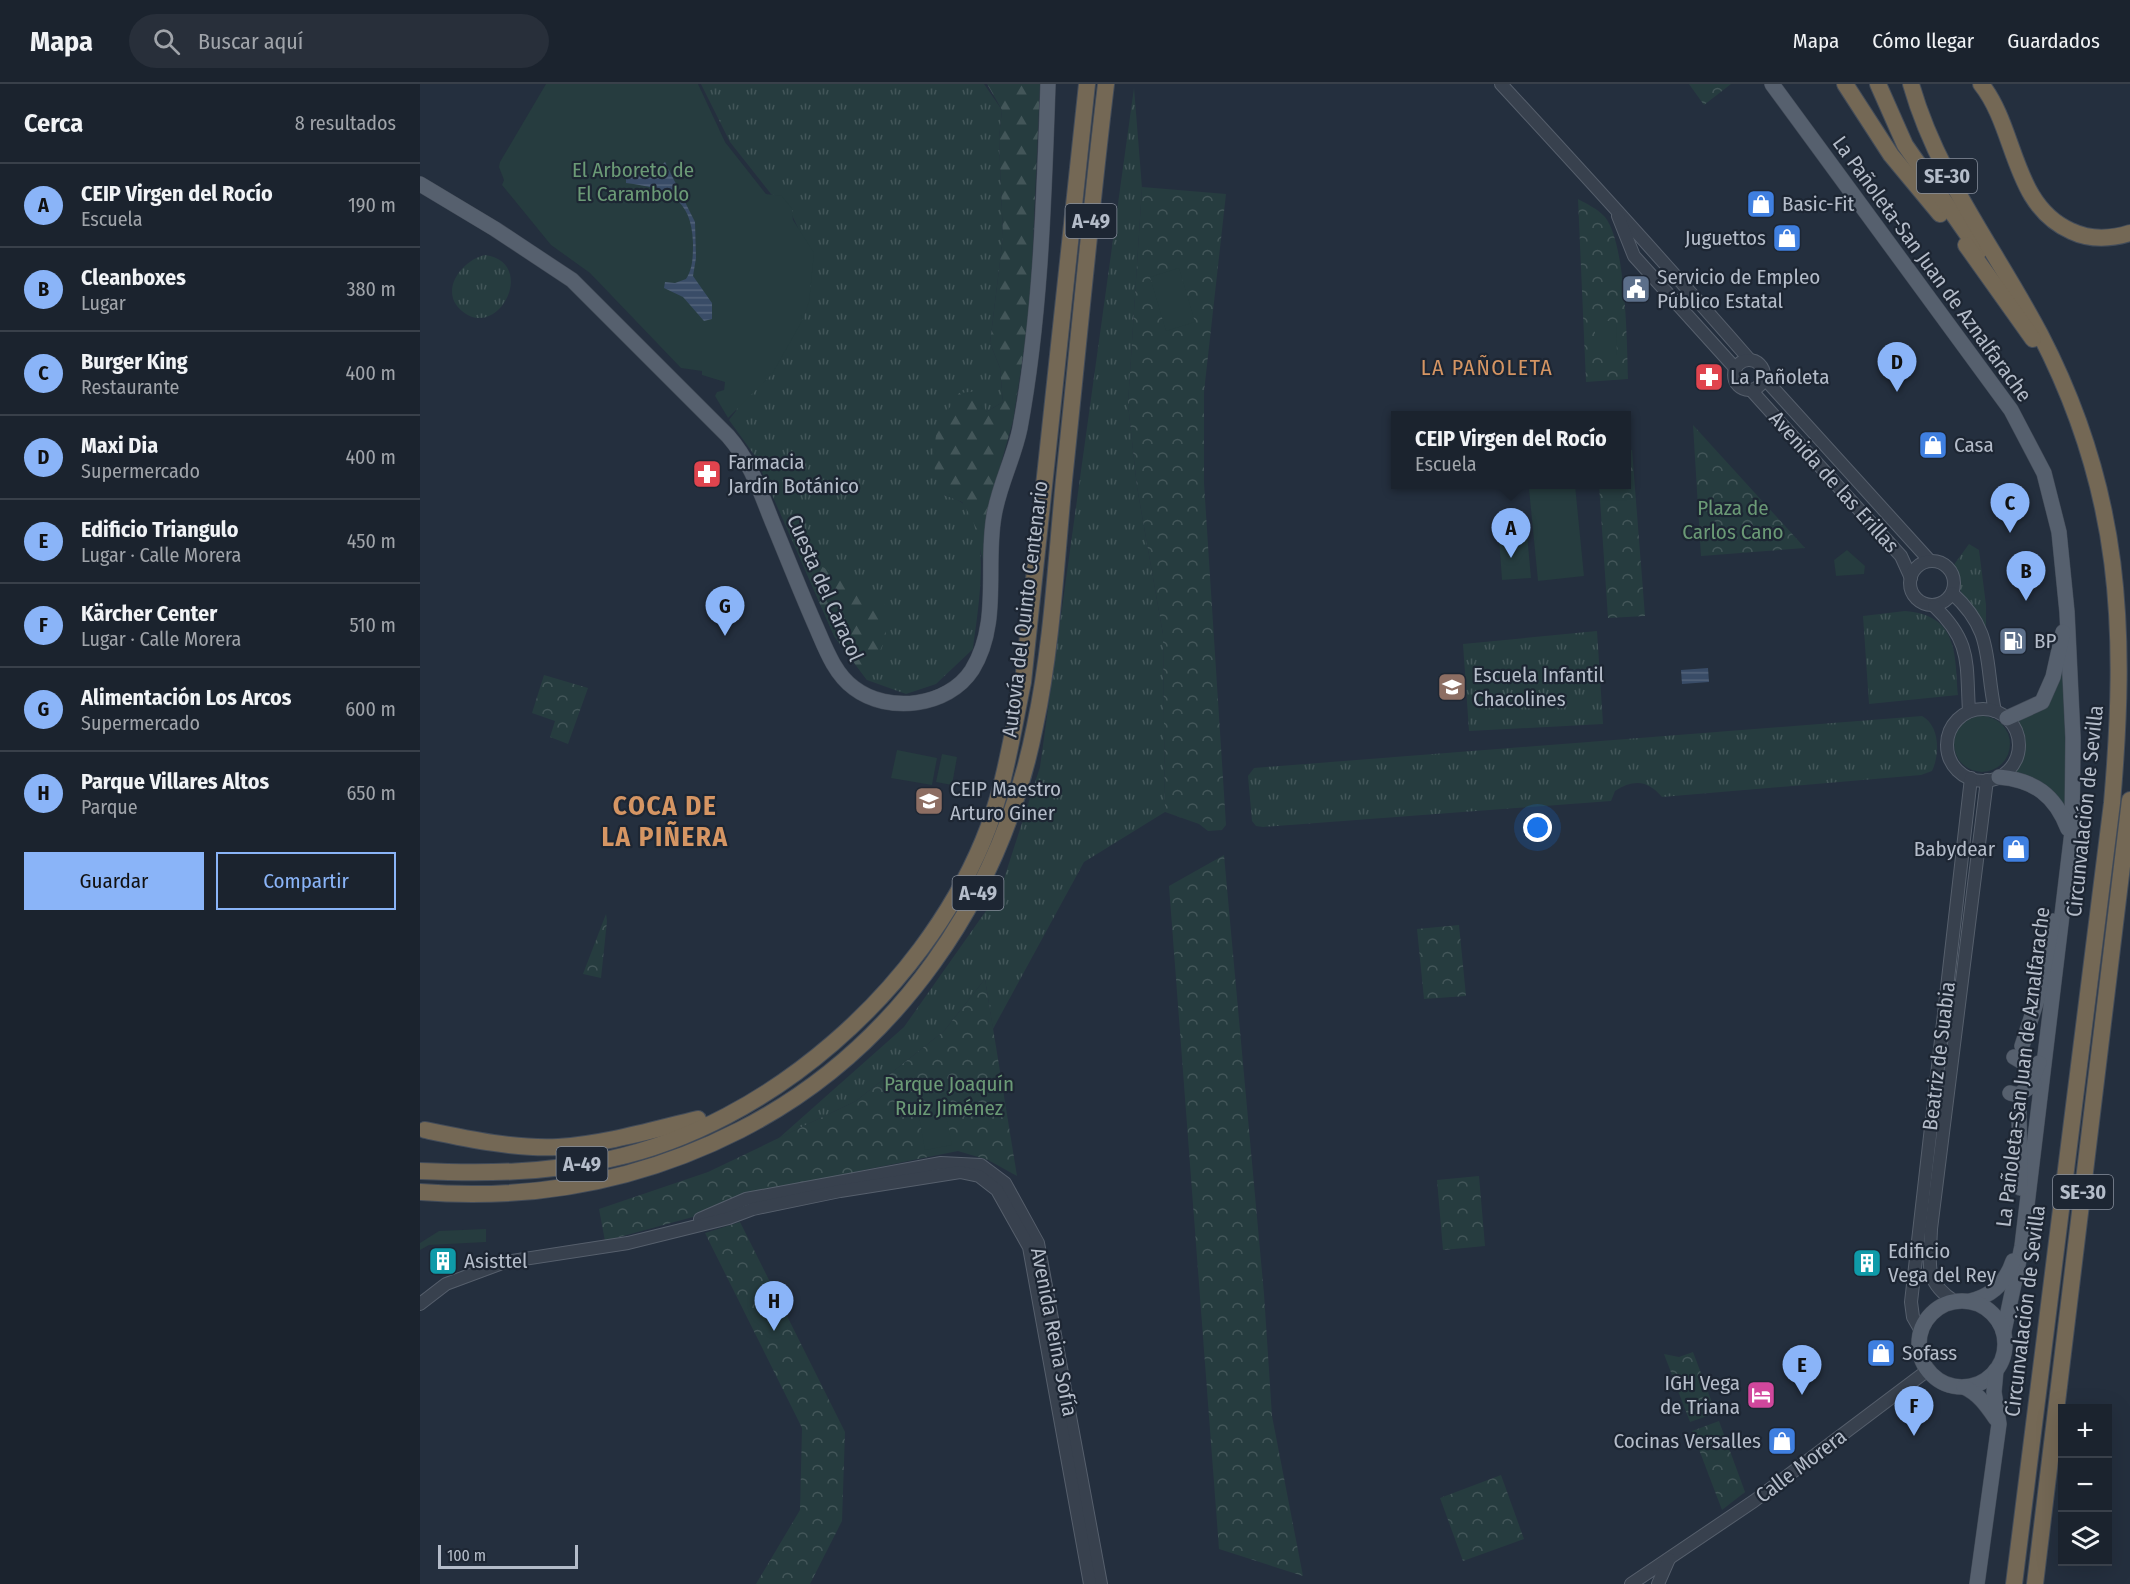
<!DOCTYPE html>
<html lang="es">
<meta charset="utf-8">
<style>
:root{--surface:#1b232e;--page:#282f3a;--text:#f1f3f6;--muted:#a0a4aa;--line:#39404a;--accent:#8ab4f8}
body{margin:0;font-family:"Fira Sans Condensed",sans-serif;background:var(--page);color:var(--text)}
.controls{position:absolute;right:18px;bottom:18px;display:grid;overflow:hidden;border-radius:0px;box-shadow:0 6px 24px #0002}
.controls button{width:54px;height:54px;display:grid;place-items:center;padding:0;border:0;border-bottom:2px solid var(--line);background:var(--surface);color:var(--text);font:30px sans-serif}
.scale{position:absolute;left:18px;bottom:15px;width:140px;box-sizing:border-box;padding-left:6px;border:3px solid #b4bcc9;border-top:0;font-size:16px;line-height:21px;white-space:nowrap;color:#b4bcc9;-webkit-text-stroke:4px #1d2633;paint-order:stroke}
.you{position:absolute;left:1118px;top:744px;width:21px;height:21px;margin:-15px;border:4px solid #fff;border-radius:50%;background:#1a73e8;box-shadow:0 0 0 9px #1a73e833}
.badge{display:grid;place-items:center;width:39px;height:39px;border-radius:50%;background:var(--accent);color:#111;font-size:20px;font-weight:700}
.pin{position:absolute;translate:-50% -50px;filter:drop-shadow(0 2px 3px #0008)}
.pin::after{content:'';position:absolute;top:32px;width:21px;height:18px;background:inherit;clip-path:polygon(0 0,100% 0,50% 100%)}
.popup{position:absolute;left:971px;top:327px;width:240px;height:78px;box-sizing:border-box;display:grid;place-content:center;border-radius:0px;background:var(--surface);filter:drop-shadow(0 2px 4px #0005);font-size:20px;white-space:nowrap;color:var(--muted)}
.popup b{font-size:22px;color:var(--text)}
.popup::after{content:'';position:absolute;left:50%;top:100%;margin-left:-12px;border:12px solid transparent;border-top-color:var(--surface)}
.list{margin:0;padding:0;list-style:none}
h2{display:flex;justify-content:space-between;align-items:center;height:78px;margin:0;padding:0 24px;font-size:26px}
h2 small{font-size:20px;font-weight:400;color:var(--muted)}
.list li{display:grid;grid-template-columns:39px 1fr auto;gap:18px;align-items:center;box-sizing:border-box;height:84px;padding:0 24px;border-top:2px solid var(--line)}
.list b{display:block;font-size:22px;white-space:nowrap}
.list p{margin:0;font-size:20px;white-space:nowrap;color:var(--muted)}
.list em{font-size:20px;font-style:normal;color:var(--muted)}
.actions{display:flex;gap:12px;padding:18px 24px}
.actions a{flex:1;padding:14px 0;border:2px solid var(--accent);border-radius:0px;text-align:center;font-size:21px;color:var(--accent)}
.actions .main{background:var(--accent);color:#111}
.icon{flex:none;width:33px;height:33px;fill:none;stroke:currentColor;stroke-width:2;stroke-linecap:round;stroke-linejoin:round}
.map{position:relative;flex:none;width:1710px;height:1500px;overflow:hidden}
header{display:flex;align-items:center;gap:36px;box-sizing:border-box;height:84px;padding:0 30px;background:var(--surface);border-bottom:2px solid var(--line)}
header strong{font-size:28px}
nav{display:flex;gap:33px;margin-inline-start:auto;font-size:21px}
.search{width:420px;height:54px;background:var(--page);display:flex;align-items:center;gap:15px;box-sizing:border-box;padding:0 21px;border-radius:33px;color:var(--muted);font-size:22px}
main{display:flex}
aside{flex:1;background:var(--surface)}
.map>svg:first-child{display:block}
.grass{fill:url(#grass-tufts)}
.forest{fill:url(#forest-firs)}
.park{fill:url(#park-crowns)}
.garden{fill:#263c3f}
.water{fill:url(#water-rules)}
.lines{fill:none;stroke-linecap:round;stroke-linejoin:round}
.minor-casing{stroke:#565f6c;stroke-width:14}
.major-casing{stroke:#414a57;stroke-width:16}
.highway-casing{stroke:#434c59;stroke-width:18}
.minor{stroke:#38414e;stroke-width:12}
.major{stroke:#56606e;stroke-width:15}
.highway{stroke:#746855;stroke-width:16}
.labels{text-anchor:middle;stroke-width:4.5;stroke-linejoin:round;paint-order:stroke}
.shield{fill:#1d2633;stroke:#878f9c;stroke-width:1.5}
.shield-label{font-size:20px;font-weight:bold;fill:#b4bcc9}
.park-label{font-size:21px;fill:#6b9a76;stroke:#1d2633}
.poi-label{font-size:21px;fill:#b4bcc9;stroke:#1d2633;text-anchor:start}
.street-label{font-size:21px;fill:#b4bcc9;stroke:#1d2633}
.neighbourhood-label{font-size:22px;letter-spacing:1.5px;fill:#d59563;stroke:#1d2633}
.district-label{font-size:27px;font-weight:bold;letter-spacing:1.5px;fill:#d59563;stroke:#1d2633}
</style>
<header>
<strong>Mapa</strong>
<div class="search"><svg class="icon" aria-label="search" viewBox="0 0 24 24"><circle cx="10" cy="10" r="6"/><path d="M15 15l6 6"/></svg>Buscar aquí</div>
<nav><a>Mapa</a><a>Cómo llegar</a><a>Guardados</a></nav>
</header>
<main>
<aside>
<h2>Cerca<small>8 resultados</small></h2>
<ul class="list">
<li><span class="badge">A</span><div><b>CEIP Virgen del Rocío</b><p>Escuela</p></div><em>190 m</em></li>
<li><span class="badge">B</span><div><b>Cleanboxes</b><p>Lugar</p></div><em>380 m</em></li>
<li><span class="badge">C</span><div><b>Burger King</b><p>Restaurante</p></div><em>400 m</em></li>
<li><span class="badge">D</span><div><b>Maxi Dia</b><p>Supermercado</p></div><em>400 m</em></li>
<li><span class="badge">E</span><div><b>Edificio Triangulo</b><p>Lugar · Calle Morera</p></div><em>450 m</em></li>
<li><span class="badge">F</span><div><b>Kärcher Center</b><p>Lugar · Calle Morera</p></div><em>510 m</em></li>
<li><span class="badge">G</span><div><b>Alimentación Los Arcos</b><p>Supermercado</p></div><em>600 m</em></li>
<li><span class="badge">H</span><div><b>Parque Villares Altos</b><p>Parque</p></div><em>650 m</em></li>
</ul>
<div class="actions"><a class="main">Guardar</a><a>Compartir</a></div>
</aside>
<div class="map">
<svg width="1710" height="1500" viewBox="0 0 1710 1500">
<defs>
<pattern id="grass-tufts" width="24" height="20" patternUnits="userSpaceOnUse" patternTransform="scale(1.5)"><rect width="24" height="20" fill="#263c3f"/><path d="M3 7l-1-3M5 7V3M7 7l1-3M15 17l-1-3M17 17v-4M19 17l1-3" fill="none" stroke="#435659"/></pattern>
<pattern id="forest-firs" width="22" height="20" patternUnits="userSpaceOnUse" patternTransform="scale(1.5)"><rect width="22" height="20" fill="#263c3f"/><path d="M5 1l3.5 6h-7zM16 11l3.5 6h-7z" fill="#435659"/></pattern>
<pattern id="park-crowns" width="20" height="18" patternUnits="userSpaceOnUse" patternTransform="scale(1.5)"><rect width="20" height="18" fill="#263c3f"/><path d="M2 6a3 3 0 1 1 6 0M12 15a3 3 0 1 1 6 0" fill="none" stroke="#435659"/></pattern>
<pattern id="water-rules" width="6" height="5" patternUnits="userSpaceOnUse" patternTransform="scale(1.5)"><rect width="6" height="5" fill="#394c67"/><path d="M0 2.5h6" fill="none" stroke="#53647b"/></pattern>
</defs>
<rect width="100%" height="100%" fill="#242f3e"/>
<g class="grass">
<path d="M281,0h283l18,26 -3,28 4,99 -13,106 10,25 3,34 -17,10 -42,83c5,2 13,4 17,7 33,24 16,112 12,147l-37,35 -30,10 -39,-14 -33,-44 -79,-180 -26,-36 7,-9 62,-183 -6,-13 -17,-16 -45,-57z"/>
<path d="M714,4l8,100 -14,216 9,83 26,147 2,178 -81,50 -91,167 -8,-50 -41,52 -88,70 -77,37 125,-111 96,-136 40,-124z"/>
<path d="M65,171c53,7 14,87 -23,56 -24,-20 0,-51 23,-56z"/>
<path d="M1549,460l10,6 7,55v26l-26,-41 -2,-16 -5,-8z"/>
<path d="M1485,527c53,4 50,42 53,84l-89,9 -6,-88z"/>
<path d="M1177,547l6,93 -134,7 -6,-87z"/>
<path d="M1502,632c18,10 18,38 10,55l-11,4 -259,22c-14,-17 -29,-18 -47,-6l-4,10 -348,26 -7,-1 -4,-5 -4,-45 6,-8z"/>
</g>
<g class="forest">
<path d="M567,0h53l-10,226 -17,111 -26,92 -4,48 -10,-41 -11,-18 -18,-7 -7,-13 -4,-23 4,-32 22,-34 21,-2 6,21 17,-10 -3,-34 -10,-25 13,-106 -4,-99 3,-28z"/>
<path d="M378,469l86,49 2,35 -19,43 -33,-44z"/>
</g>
<g class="park">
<path d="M1269,0h42l-27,21z"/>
<path d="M722,103l84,7 -22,198v91l22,342 -4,5 -14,1 -9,-7 -34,-12 -2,-178 -26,-147 -9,-83z"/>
<path d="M1158,115c9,5 20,10 27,18 21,26 22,126 23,162l-42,3z"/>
<path d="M1273,341l112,123 -104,8z"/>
<path d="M1212,366l13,166 -37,2 -9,-133 27,-1 1,-32z"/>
<path d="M124,591l44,13 -20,56 -18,-7 5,-16 -23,-8z"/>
<path d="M804,771l40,439 8,122 31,160 -84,-27 -50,-663z"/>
<path d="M186,830l1,7 -6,57 -18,-4z"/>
<path d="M1039,841l7,71 -42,3 -7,-70z"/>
<path d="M565,895l32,197 -29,-16 -30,-9 -94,19 -259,71 -6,-32 109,-37 148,-71 88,-70z"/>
<path d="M1059,1092l6,70 -42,4 -6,-70z"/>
<path d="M320,1138l105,210 -3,89 -32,63h-54l44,-74 2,-82 -97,-195z"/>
<path d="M1273,1268l23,61 -26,9 -26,-68 15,3z"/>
<path d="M1299,1337l26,71 -23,18 -30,-79z"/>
<path d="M1081,1391l23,64 -61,22 -23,-63z"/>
</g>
<g class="garden">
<path d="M126,0h152l27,58 41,52 16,2 10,13 1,11 21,33 -5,49 -7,19 -30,53 -44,44 -13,-22 2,-4 7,-2 1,-8 -23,-7v-4l-21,-3 -91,-95 -39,-28 -49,-60 2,-5 -5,-13 1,-5z"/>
<path d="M759,184l16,54 -29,9 -16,-54z"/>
<path d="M1175,237h21l1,35h-22z"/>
<path d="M1155,401l9,91 -46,5 -9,-92z"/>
<path d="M1106,438l5,56 -29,2 -4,-55z"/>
<path d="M1427,466l18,16 -1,8 -28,2 -2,-16z"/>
<path d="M1645,555l1,169 -15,-19 -38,-17 11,-20 -6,-32 28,-16z"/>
<circle cx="1562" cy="660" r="28"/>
<path d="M477,666l40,8 -5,27 -41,-7z"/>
<path d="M522,670l15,3 -5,28 -16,-3z"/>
<path d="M530,1015l1,5 -7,1 8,40 -27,5 -8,-45z"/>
<path d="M66,1145v13l-57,3 -9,5v-7l19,-12z"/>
</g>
<g class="water">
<path d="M245,78l30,60 1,36 -3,18 19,27v16l-8,2 -21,-24 -19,-9 1,-6 10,1 11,-4c7,-10 7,-24 7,-36 -1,-45 -26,-55 -67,-60v-7c17,-3 26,0 39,-14z"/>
<path d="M1288,584l1,14 -27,2 -1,-14z"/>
</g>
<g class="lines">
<g class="minor-casing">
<g id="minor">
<path d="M1081,0c84,91 167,182 248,275"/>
<path d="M1198,132l16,40 101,112"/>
<circle cx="1329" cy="291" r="15"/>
<path d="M1344,294l166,183"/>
<path d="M1331,306l150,166 10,22"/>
<circle cx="1512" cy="499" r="22"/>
<path d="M1532,509c43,39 32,68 43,118"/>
<path d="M1514,522c38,36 32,57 35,105"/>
<circle cx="1563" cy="661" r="36"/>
<path d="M280,1135l46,-20 195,-36 40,2 24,18 33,60 63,341"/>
<path d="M1534,1217c-31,-20 -24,-38 -23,-72l56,-449"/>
<path d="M0,1220l26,-20 59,-22 123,-19 101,-25 24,-9 87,-18 120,-19 19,4 18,14 32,57 61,337"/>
<path d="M1501,1247l-8,-14 -2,-15 60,-524"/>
<path d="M1211,1500l123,-83 174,-131"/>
<path d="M1238,1500l11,-25"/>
</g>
</g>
<g class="major-casing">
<g id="major">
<path d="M1352,0l239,326 33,63 15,59 8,80 6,126 -1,94 -50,414 -18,85"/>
<path d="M0,100l75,45 77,51 156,156c22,25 32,55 44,85 15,36 29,72 45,108 9,21 18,45 37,59 34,26 94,19 118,-18 29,-47 13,-103 22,-154 5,-31 20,-58 26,-88 21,-113 24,-230 28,-344"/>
<path d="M1587,634l35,-16 11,-25 10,-45"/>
<path d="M1579,693c35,3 56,18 69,52"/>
<path d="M1602,962l15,-46 16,-79"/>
<path d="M1594,973l17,10 3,17"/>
<path d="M1590,1009l8,2 10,-7 11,-25"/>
<path d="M1599,1026l1,78"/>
<path d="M1550,1217c22,-5 36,-19 43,-40"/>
<circle cx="1542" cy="1260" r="43"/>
<path d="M1544,1303c15,7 23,19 32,32"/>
<path d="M1557,1500l22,-160 -5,-32 2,-22"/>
</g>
</g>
<g class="highway-casing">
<g id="highway">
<path d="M1425,0l46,71 49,59"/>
<path d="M1458,0l27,61 74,106"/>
<path d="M1491,0c26,92 85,166 129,250 82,158 87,296 72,469l-98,781"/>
<path d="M1561,0c36,45 31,121 90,147 19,9 40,8 59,2"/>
<path d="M1546,161l67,94"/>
<path d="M5,1046c43,9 89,19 133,17 48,-3 94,-17 140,-28"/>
<path d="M0,1087c64,3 126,2 190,-12 159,-34 311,-169 373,-318 21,-50 29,-106 40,-159l64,-598"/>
<path d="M0,1108c112,9 220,-11 320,-62 157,-80 261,-233 295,-404 17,-80 21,-164 29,-246 14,-132 26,-264 42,-396"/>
<path d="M1615,1500l95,-784"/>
</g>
</g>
<use href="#minor" class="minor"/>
<use href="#major" class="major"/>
<use href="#highway" class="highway"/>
</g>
<defs>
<g id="shop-square" transform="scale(1.5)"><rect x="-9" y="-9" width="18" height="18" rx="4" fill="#3f7fe0" stroke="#1d2633"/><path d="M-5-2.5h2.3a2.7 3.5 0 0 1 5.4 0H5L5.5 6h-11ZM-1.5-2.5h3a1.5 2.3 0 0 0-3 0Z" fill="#fff"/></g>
<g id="civic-square" transform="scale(1.5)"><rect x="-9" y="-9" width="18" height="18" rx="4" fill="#5c6f8a" stroke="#1d2633"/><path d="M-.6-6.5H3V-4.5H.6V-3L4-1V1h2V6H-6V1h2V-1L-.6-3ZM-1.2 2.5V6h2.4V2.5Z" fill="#fff"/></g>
<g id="pharmacy-square" transform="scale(1.5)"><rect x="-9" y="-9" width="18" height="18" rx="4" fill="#e0444e" stroke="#1d2633"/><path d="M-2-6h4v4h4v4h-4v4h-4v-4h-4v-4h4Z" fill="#fff"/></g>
<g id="fuel-square" transform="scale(1.5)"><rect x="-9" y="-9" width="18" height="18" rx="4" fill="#5c6f8a" stroke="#1d2633"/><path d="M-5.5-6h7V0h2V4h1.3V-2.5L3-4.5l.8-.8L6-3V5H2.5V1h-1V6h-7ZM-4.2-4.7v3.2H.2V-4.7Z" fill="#fff"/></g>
<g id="school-square" transform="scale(1.5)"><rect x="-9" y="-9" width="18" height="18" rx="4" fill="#8d6e63" stroke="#1d2633"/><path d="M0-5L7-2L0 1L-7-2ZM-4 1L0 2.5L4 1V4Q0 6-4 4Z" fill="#fff"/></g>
<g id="building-square" transform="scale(1.5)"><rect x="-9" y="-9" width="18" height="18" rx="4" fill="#0f9aa8" stroke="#1d2633"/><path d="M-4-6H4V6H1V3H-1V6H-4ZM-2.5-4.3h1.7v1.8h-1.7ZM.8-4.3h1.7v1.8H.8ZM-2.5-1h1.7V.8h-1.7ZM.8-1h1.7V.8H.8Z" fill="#fff"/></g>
<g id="hotel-square" transform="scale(1.5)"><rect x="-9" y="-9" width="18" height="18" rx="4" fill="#d1479c" stroke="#1d2633"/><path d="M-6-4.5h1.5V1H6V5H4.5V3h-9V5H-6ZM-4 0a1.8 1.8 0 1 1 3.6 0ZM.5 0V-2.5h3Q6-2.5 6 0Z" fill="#fff"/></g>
</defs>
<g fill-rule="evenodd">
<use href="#shop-square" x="1341" y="120"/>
<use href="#shop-square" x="1367" y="154"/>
<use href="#civic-square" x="1216" y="205"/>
<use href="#pharmacy-square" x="1289" y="293"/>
<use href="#shop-square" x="1513" y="361"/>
<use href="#pharmacy-square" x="287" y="390"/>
<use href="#fuel-square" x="1593" y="557"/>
<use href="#school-square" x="1032" y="603"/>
<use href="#school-square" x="509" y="717"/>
<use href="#shop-square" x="1596" y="765"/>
<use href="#building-square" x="23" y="1177"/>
<use href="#building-square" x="1447" y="1179"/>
<use href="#shop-square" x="1461" y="1269"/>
<use href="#hotel-square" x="1341" y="1311"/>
<use href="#shop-square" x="1362" y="1357"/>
</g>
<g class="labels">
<g class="shield">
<rect x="1497" y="75" width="60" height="34" rx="4.5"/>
<rect x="645.5" y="120" width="51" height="34" rx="4.5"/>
<rect x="532.5" y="792" width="51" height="34" rx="4.5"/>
<rect x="136.5" y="1063" width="51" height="34" rx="4.5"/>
<rect x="1633" y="1091" width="60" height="34" rx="4.5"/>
</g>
<g class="shield-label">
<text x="1527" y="99">SE-30</text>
<text x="671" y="144">A-49</text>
<text x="558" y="816">A-49</text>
<text x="162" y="1087">A-49</text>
<text x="1663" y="1115">SE-30</text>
</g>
<g class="park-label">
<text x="213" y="93">El Arboreto de<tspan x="213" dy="24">El Carambolo</tspan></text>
<text x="1313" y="431">Plaza de<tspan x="1313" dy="24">Carlos Cano</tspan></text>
<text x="529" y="1007">Parque Joaquín<tspan x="529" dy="24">Ruiz Jiménez</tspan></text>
</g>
<g class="poi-label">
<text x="1362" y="127">Basic-Fit</text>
<text x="1346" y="161" text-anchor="end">Juguettos</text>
<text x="1237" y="200">Servicio de Empleo<tspan x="1237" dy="24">Público Estatal</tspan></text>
<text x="1310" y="300">La Pañoleta</text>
<text x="1534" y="368">Casa</text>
<text x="308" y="385">Farmacia<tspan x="308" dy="24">Jardín Botánico</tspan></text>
<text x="1614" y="564">BP</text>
<text x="1053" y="598">Escuela Infantil<tspan x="1053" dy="24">Chacolines</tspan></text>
<text x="530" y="712">CEIP Maestro<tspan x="530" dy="24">Arturo Giner</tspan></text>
<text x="1575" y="772" text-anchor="end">Babydear</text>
<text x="1468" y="1174">Edificio<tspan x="1468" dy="24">Vega del Rey</tspan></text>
<text x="44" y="1184">Asisttel</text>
<text x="1482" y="1276">Sofass</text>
<text x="1320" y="1306" text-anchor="end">IGH Vega<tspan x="1320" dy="24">de Triana</tspan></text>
<text x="1341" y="1364" text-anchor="end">Cocinas Versalles</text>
</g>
<g class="street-label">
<text transform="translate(1512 185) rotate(54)" y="7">La Pañoleta-San Juan de Aznalfarache</text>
<text transform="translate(1414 398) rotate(48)" y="7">Avenida de las Erillas</text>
<text transform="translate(405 504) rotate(66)" y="7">Cuesta del Caracol</text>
<text transform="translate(605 525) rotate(-83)" y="7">Autovía del Quinto Centenario</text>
<text transform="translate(1665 727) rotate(-84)" y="7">Circunvalación de Sevilla</text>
<text transform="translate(1519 972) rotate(-83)" y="7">Beatriz de Suabia</text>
<text transform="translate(1603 983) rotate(-83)" y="7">La Pañoleta-San Juan de Aznalfarache</text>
<text transform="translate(1605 1227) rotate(-83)" y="7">Circunvalación de Sevilla</text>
<text transform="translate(634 1248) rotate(79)" y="7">Avenida Reina Sofía</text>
<text transform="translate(1381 1382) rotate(-37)" y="7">Calle Morera</text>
</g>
<g class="neighbourhood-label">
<text x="1067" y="291">LA PAÑOLETA</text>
</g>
<g class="district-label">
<text x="245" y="731">COCA DE<tspan x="245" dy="31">LA PIÑERA</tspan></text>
</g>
</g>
</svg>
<div class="controls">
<button>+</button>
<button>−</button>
<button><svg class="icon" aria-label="layers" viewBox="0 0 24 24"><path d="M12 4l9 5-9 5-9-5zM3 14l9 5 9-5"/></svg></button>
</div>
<div class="scale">100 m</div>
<div class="you"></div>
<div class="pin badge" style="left:1091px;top:474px">A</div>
<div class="popup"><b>CEIP Virgen del Rocío</b>Escuela</div>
<div class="pin badge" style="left:1606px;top:517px">B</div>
<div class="pin badge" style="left:1590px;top:449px">C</div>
<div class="pin badge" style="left:1477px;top:308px">D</div>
<div class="pin badge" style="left:1382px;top:1311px">E</div>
<div class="pin badge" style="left:1494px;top:1352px">F</div>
<div class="pin badge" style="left:305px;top:552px">G</div>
<div class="pin badge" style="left:354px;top:1247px">H</div>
</div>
</main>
